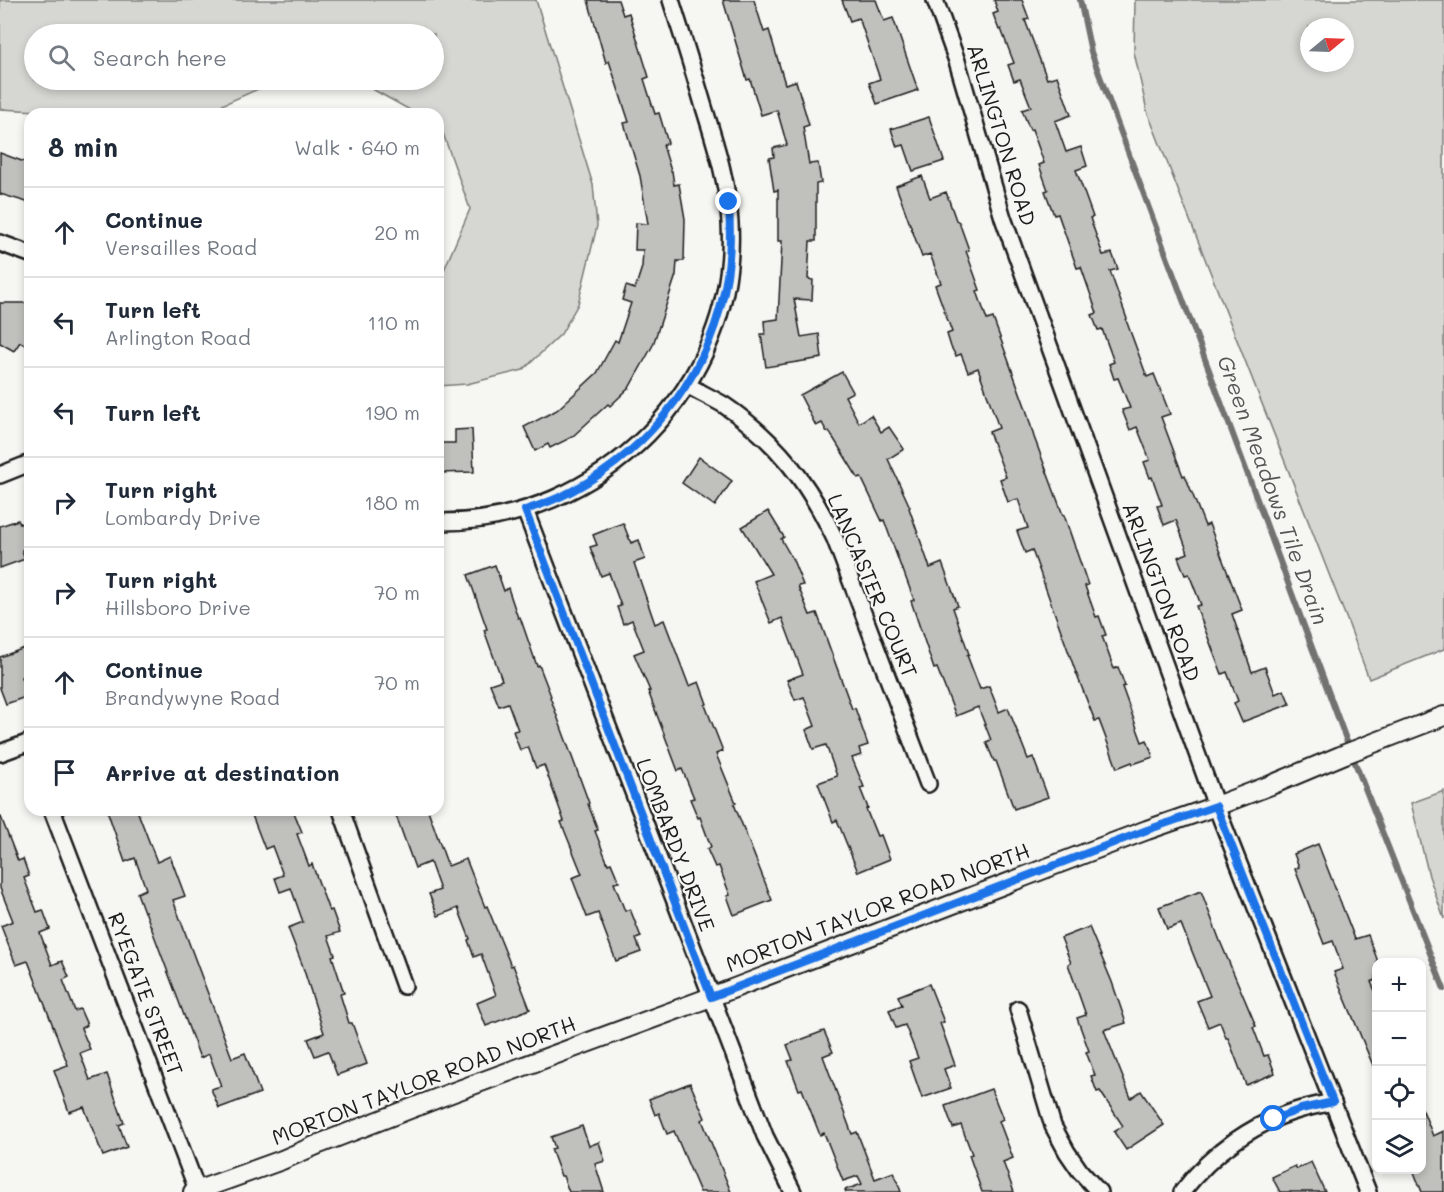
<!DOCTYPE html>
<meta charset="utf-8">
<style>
:root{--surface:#fff;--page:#f2f2f3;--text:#1f2937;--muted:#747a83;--line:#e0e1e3}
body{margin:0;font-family:Mali,sans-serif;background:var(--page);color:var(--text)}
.controls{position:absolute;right:18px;bottom:18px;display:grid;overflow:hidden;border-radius:12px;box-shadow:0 3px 9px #0003}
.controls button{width:54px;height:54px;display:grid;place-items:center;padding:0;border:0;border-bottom:2px solid var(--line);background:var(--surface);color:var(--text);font:30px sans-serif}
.compass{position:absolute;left:1300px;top:18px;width:54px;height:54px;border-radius:50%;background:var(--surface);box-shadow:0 3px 9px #0003;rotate:71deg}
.stop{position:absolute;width:18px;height:18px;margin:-14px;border:4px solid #1a73e8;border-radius:50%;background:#fff}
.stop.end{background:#1a73e8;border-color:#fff;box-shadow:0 2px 6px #0008}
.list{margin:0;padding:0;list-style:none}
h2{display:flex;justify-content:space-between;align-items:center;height:78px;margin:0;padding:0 24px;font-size:26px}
h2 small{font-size:20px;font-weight:400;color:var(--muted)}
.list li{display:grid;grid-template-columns:39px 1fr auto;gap:18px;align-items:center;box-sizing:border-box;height:90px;padding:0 24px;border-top:2px solid var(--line)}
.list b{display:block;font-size:22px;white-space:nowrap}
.list p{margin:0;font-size:20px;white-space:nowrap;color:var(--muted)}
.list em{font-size:20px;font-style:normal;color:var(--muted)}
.icon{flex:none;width:33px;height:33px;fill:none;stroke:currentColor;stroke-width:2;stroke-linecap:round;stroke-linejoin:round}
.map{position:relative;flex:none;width:1444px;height:1192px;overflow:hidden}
.search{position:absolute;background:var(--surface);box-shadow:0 3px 9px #0003;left:24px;top:24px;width:420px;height:66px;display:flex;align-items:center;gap:15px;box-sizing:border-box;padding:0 21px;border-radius:33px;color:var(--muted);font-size:22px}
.panel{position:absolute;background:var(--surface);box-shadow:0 3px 9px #0003;left:24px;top:108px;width:420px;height:708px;border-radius:18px}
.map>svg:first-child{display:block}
.green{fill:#d6d6d2;stroke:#797977;stroke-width:1.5;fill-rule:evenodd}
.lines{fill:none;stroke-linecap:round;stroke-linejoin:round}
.stream{stroke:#727271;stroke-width:6}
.building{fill:#c0c0bd;stroke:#1c1c1c;stroke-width:1.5}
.minor-casing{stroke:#1c1c1c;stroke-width:20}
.tertiary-casing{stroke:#1c1c1c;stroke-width:22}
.minor{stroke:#f6f6f2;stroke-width:15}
.tertiary{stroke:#f6f6f2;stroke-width:18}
.route{stroke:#1a73e8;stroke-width:8}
.labels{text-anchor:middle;stroke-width:4.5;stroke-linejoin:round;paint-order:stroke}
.street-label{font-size:21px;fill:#1c1c1c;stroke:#f6f6f2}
.water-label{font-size:22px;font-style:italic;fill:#565654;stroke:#f6f6f2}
</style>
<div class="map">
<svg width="1444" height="1192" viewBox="0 0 1444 1192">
<rect width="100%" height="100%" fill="#f6f6f2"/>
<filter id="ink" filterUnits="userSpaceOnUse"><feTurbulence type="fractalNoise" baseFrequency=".0167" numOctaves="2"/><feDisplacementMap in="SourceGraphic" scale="12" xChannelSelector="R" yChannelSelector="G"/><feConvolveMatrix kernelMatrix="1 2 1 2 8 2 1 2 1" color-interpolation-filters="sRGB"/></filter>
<g filter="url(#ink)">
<g class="green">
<path d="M0,0h536l57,185 4,41 -19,78 -17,30 -38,36 -56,14 -29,2v-106l3,-3 29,-68 -29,-81 -3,-2v-12h-21l-61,-34h78v-46h-400v46h244l-76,34h-159l-5,-3 -38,-2z"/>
<path d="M1135,0h309v649l-75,30 -20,-54 -202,-514 -13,-59zM1309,27h36v36h-36z"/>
<path d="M1444,791v128l-15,-43 -18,-73z"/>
</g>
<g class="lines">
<path class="stream" d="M1080,0l11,52 259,698 94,239"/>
</g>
<g class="building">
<path d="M588,0h30l5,15 6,-2 20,64 -5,2 11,35 4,-1 9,30 -5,2 8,26h1l2,14 5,-1 6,35 -1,42h-7l-1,14 -23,70 -24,43 -19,18 -2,-2 -36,33 -22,11 -2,-4 -13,7 -11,-24 33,-17 40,-37 18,-33 3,2 13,-39 -9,-3 4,-14 9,3 7,-22 1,-17h-8l1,-27 12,1 -8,-48 -16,-53 5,-1 -20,-61 -3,2z"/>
<path d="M723,0h31l10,32 5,-2 16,54 11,-3 13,44 -6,2 6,37 9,-1 3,20 -5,1v57h-6l-2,38 5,1 -1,20 -18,-1 7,38 18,-3 3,24 -56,9 -5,-33h4l-1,-13 14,-2 4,-78h-4v-51l-4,1 -5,-33 5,-1 -1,-9 14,-3 -10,-35 -16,5 -11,-36 -3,1z"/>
<path d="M842,0h34l8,21 9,-3 25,72 -41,14 -8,-21 11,-4 -21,-61 -9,3z"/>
<path d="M994,0h28l7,19 -4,1 22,59 10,-3 14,39 -16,6 11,31 15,-5 6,19 -11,4 17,47 -3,1 13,37 9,-2 6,16 -8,2 17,48 -1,1 21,57 7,-3 16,40 -9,3 22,59 2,-1 20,51 4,-2 33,86 -10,4 20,58 13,-5 10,27 9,-4 6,14 -48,18 -8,-19 4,-2 -11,-29 -5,2 -26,-68 5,-1 -12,-31 -4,1 -7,-18 10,-4 -12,-33 -12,5 -7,-19 5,-1 -10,-28 -2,1 -6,-16 6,-2 -13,-33 -7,3 -8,-20 8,-2 -12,-30 -4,1 -5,-15 5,-2 -12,-33 -4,1 -6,-15 5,-2 -16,-46 -4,1 -19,-54 -4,1 -9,-24 3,-1 -9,-25 5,-2 -12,-34 -2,1 -8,-20 9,-3 -11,-28 -6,2 -6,-16 6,-2 -13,-34 -2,1 -6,-16 5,-2z"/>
<path d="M929,117l15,44 -31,10 -9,-26 -7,2 -6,-18z"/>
<path d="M0,153l30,11v39l-30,-9z"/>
<path d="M922,176l8,22 16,-6 10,28 3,2 10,28 -3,1 14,39 -3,1 10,29 6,-2 33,91 8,28 29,78h1l24,70 -3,1 11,31 3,-1 7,19 -4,1 12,33 4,-2 7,19 -3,1 20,55 5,-2 6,17 -20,7 -1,-2 -15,6 -18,-48 -4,1 -20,-51 -43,-120 -7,3 -8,-22 11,-3 -10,-29 -10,3 -8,-23 6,-2 -17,-45 10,-4 -21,-60 -10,4 -7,-18 -5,2 -5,-9 -4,-13 5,-2 -17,-47 6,-2 -11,-29 -8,3 -26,-71z"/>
<path d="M0,303h30v45l-10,-6 -6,9 -14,-8z"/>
<path d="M842,372l11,20 -8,4 14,27 12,-8 10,17 8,-5 15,22 -16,10 22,48 -1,1 21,60 12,-5 16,43 -5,2 16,46 -2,1 13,34 9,-3 10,26 9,-4 20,51 5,-2 15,40 -34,12 -18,-48h-2l-8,-19 5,-2 -13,-33 -22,9 -19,-48 -3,1 -23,-68 3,-1 -11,-30h-1l-18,-50 -2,1 -21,-44 -3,1 -29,-47 -2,1 -5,-9 -6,3 -16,-31z"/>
<path d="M472,429l2,43 -36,1v-30h17v-13z"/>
<path d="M699,457l33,24 -17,25 -33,-23z"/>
<path d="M768,511l16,26 -3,2 12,21 10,25 -5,1 12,29 7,-2 35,96 3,-1 13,37 -9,3 2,7 -9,3 12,29 -4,1 8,20 -2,1 11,27 4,-1 9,24 -32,13 -21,-52 -4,2 -15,-39 19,-7 -11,-31 -13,4 -7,-19 9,-4 -11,-29 -9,3 -8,-20 16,-6 -21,-56 -11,5 -17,-42 17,-7 -29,-47z"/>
<path d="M18,520l2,4 10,-3v26l-8,3 3,9 -25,9v-42z"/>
<path d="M623,523l8,20 8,-3 6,19 -11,4 21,61 9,-4 25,66 10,-4 8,22 -2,1 18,46 -7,3 20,49 -2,1 38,96 -38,15 -7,-19 3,-1 -11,-29 -4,1 -8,-18 4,-2 -11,-30 -2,1 -8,-19 4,-1 -12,-29 -4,2 -30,-80h2l-16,-37 10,-4 -12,-30 -9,4 -6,-17 4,-1 -12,-33 -8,3 -11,-29 7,-2 -4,-10z"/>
<path d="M495,565l9,26 4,-3 10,30 2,-1 17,49 2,-1 12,31 -1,1 39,106 -1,1 10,26 -3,1 13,33 3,-1 8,19 -5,1 11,28 5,-2 11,28 -5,2 5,13 -25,9 -18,-48 -11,4 -15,-39 10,-4 -21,-52 3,-1 -20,-56 -8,3 -8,-21 -8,3 -7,-19 5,-1 -10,-27 -9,3 -9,-22 12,-4 -18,-50 3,-1 -19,-54z"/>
<path d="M30,646v28l-9,3 7,19 -22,8 -6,-16v-31z"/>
<path d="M107,810h30l20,52 13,-6 15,40 -12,4 59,158 13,-5 15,40 -41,15 -8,-19 10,-3 -12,-32 -9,4 -55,-147 -1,1 -7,-19 9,-4 -11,-31 -10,4z"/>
<path d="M250,810h43l9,22 -5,2 12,32 3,-2 17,47 3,-1 8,22 -12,4 7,19 -3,1 12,37 -4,1 9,29h3l15,41 -30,11 -9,-24 -13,5 -7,-17 16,-6 -22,-69 -14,-36 15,-6 -12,-34 -11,4 -5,-14 8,-3 -11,-29 -7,3z"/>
<path d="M394,810h34l20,56 18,-7 19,48 2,-1 24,60 2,-1 17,44 -44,17 -9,-23 19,-8 -15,-41 -7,3 -6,-17 2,-1 -12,-31 -20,8 -9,-22 11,-4 -10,-28 -15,6z"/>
<path d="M0,817h1l17,44 5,-2 6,17 -5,2 13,34 6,-2 7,19 -10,4 12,32 10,-4 7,16 -6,3 12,31 5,-2 7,16 -6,3 9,21 -10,4 10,27 17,-6 17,49 -5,2 8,22 -24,9 -19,-49 -15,5 -15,-42 14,-5 -40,-104 -12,4 -15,-39 12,-5 -13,-33z"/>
<path d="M1318,844l37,95 13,-4 9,24 -1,21 -5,2 6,13v80l-43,-103 9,-3 -10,-28 -9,3 -29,-75 4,-2 -5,-13z"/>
<path d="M1201,891l19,50 36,85 -3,1 11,29 4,-1 7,18 -29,12 -18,-47h-2l-6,-16 -12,5 -11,-26 13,-5 -29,-72 -14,5 -8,-22z"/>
<path d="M1089,927l23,55 14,41 -22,7 27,68 10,-7 23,34 -38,25 -12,-18 9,-6 -23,-35 -3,1 -6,-16 4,-1 -9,-23 3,-1 -12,-33 9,-3 -18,-51 3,-1 -10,-25z"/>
<path d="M929,984l15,38 -4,1 15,42 -11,4 7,19 -29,10 -13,-37 9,-3 -13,-33 -9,3 -7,-18 13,-5 -4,-9z"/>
<path d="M824,1031l9,21 -10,4 29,78 5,-2 18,47 19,-7 7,20h-55l-1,-2 17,-6 -4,-8 -15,5 -19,-48 -4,2 -18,-46 -3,1 -11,-29 5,-1 -6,-15z"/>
<path d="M690,1083l15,35 -3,2 29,72h-31l-26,-61 -7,3 -8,-21 -4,2 -6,-16z"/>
<path d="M991,1089l12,30 -4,2 14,37 -10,4 11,30h-32l-13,-37 3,-1 -11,-29 -8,3 -8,-22z"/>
<path d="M1422,1108l11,28 11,-5v61h-22l-9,-22h9z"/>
<path d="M582,1126l7,20 10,-4 6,19 -10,3 9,28h-35l-6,-16h-2l-10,-27 4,-1 -4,-11z"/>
<path d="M1311,1162l14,30h-45l-8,-15 23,-11 2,3z"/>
</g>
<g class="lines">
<g class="minor-casing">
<g id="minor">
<path d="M935,0l22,61 46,157 213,588 152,386"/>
<path d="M0,243l30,11"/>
<path d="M687,385c12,7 25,13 37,20 53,36 84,77 111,134l93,245"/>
<path d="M0,475l30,-12"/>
<path d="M525,510l240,626 28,56"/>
<path d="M438,522c161,2 301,-136 292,-299 -2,-41 -15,-80 -27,-119 -10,-35 -21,-69 -32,-104"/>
<path d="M0,753l30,-11"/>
<path d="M52,810l146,382"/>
<path d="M341,810l63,176"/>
<path d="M1018,1009l35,117 14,26 13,19 19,21"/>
<path d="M1182,1192c30,-39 72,-70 120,-83 10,-3 21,-5 31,-7"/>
</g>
</g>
<g class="tertiary-casing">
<path id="tertiary" d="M193,1192l89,-32 37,-16 132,-51 260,-96 380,-146 56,-21 69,-24 55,-21 74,-31 99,-38"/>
</g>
<use href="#minor" class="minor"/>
<use href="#tertiary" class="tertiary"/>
</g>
</g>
<g class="lines" filter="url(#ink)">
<path class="route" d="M729,202c1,25 2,49 -2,74 -14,92 -73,171 -155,215 -15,8 -31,14 -47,19l186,487 436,-167 69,-24 117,296 -32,7 -27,10"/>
</g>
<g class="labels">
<g class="street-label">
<text transform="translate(1001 135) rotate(73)" y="7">ARLINGTON ROAD</text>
<text transform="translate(872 586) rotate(67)" y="7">LANCASTER COURT</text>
<text transform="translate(1161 592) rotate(70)" y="7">ARLINGTON ROAD</text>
<text transform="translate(675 845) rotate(69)" y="7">LOMBARDY DRIVE</text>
<text transform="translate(878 908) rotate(-21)" y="7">MORTON TAYLOR ROAD NORTH</text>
<text transform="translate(145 994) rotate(69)" y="7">RYEGATE STREET</text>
<text transform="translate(424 1081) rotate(-21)" y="7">MORTON TAYLOR ROAD NORTH</text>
</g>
<g class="water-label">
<text transform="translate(1273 490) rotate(70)" y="8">Green Meadows Tile Drain</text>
</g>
</g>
</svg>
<div class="controls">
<button>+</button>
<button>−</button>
<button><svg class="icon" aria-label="locate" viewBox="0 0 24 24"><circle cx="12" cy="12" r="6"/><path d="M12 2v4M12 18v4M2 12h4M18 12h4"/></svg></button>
<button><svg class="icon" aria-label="layers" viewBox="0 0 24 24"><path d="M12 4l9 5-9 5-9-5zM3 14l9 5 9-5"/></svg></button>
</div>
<svg class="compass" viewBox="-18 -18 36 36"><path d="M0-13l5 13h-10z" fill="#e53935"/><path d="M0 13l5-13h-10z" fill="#747a83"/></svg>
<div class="stop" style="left:1274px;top:1119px"></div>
<div class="stop end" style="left:729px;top:202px"></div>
<div class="search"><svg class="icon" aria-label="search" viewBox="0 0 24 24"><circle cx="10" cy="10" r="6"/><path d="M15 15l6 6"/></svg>Search here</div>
<section class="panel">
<h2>8 min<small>Walk · 640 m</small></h2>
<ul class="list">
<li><svg class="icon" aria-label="ahead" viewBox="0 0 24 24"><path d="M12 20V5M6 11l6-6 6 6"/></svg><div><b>Continue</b><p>Versailles Road</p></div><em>20 m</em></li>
<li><svg class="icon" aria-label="left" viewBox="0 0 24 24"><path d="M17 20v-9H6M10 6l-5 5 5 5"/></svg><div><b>Turn left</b><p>Arlington Road</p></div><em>110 m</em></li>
<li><svg class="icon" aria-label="left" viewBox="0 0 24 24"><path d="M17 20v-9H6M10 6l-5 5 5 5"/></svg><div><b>Turn left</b></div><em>190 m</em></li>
<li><svg class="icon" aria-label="right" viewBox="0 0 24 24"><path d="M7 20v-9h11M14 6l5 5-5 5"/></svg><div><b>Turn right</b><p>Lombardy Drive</p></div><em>180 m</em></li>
<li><svg class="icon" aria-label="right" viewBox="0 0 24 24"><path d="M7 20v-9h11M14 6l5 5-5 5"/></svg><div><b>Turn right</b><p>Hillsboro Drive</p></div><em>70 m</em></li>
<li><svg class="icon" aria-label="ahead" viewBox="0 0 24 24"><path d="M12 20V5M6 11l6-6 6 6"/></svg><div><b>Continue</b><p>Brandywyne Road</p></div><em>70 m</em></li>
<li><svg class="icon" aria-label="arrive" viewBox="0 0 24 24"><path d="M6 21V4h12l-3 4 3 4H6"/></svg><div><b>Arrive at destination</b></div></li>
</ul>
</section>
</div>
